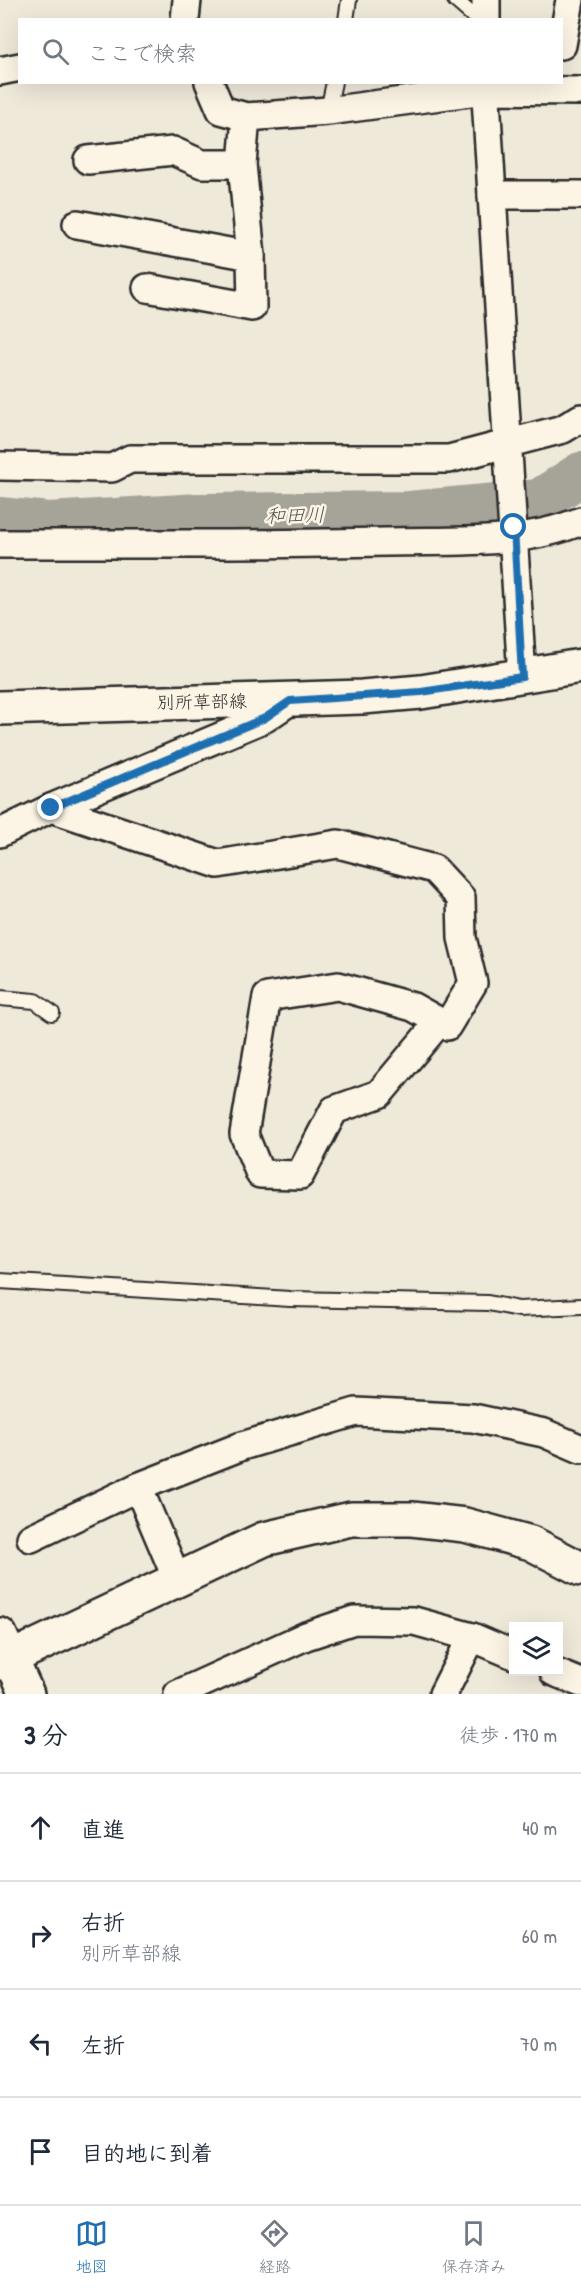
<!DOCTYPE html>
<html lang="ja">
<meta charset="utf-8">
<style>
:root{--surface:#fff;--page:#f2f2f3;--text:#1f2937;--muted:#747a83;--line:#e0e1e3;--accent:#1f6fb2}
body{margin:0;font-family:"Patrick Hand","Klee One",sans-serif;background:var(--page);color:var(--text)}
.controls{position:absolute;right:18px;bottom:18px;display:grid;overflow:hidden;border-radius:0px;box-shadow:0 6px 24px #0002}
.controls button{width:54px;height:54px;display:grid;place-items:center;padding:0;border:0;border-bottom:2px solid var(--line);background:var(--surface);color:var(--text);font:30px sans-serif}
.stop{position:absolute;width:18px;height:18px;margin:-14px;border:4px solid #1f6fb2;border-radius:50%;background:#fff}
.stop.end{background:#1f6fb2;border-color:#fff;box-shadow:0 2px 6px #0008}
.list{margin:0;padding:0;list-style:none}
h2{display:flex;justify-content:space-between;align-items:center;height:78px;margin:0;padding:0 24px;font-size:26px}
h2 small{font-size:20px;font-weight:400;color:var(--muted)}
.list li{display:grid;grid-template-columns:39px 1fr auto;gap:18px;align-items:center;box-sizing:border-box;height:108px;padding:0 24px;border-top:2px solid var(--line)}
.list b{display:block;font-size:22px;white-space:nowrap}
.list p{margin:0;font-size:20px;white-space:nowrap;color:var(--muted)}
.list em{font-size:20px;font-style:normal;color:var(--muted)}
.icon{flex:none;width:33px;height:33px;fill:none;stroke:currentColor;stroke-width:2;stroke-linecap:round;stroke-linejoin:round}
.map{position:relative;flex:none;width:581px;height:1694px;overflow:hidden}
.search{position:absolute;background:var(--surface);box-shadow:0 6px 24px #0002;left:18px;right:18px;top:18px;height:66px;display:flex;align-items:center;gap:15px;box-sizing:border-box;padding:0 21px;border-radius:0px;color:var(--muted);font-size:22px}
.sheet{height:510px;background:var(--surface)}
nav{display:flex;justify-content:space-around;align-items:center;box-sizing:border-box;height:84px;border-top:2px solid var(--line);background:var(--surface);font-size:16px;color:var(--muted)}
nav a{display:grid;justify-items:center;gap:3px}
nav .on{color:var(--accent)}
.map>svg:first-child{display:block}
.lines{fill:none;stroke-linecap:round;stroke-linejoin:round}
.river{stroke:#a6a399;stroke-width:44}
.service-casing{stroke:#2b2b2b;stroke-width:18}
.minor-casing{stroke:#2b2b2b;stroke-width:32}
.tertiary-casing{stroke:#2b2b2b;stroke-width:38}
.secondary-casing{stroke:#2b2b2b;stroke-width:38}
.primary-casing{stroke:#2b2b2b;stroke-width:38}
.service{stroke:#fcf5e5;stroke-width:14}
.minor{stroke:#fcf5e5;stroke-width:27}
.tertiary{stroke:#fcf5e5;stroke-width:33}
.secondary{stroke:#fcf5e5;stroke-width:33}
.primary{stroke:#fcf5e5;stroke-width:33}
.route{stroke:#1f6fb2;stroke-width:8}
.labels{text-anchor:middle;stroke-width:5;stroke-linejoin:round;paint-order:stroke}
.street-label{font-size:18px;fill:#2b2b2b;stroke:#fcf5e5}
.water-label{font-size:20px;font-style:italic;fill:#565552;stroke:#fcf5e5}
</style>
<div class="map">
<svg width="581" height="1694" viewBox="0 0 581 1694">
<rect width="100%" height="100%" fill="#efe9da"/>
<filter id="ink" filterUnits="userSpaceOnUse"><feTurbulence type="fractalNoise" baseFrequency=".0167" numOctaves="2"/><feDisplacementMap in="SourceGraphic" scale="12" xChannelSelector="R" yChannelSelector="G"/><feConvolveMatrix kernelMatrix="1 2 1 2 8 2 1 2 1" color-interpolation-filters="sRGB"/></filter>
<g filter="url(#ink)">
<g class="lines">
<path class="river" d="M0,519l48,5 152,-9 209,-2 130,-12 42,-27"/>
<g class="service-casing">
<g id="service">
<path d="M455,0l23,20"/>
<path d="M346,20l3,-20"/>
<path d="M328,111l6,-29"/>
<path d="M0,998l35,3 17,12"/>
<path d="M0,1281l290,18 198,4 31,6 62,-3"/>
</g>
</g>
<g class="minor-casing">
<g id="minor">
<path d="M185,20l2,-20"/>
<path d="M486,20v-20"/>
<path d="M562,45l8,-45"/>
<path d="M0,71l20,-4"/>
<path d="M209,82l12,28 25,7 82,-6 157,-21 96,1"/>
<path d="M485,82l37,595"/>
<path d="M88,160l85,-9 29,13h40"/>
<path d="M492,195h89"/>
<path d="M77,224l174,32"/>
<path d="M147,288l105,19 -1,-51 -9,-92 4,-47"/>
<path d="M0,466l112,2 18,-9h319l114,-30 18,-11"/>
<path d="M0,544c129,0 258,1 387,-2 64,-2 134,4 194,-21"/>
<path d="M51,808l167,56 120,-20 96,25 27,29 1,40 11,45 -26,43 -34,-19 -75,-21 -71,11 -23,137 16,40 40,1 34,-65 45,-16 60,-72"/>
<path d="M0,833l51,-25 214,-90 25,-17"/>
<path d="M138,1487l39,92"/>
<path d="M31,1538l107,-51 104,-41 114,-34 117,6 71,15 37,16"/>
<path d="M554,1672l27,11"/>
<path d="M178,1694l128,-58 48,-16 60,1 58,16 42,18"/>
<path d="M443,1694l29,-57"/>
</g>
</g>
<g class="tertiary-casing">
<path id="tertiary" d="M0,1663l264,-124 87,-20h61l53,6 66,18 50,26"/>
</g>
<g class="secondary-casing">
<path id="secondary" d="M0,708l362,-11 59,-5 160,-26"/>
</g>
<g class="primary-casing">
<path id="primary" d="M0,1635l27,59"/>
</g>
<use href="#service" class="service"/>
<use href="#minor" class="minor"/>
<use href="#tertiary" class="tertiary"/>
<use href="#secondary" class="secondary"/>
<use href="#primary" class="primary"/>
</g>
</g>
<g class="lines" filter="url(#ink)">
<path class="route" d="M51,808l214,-90 25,-17 131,-9 101,-15 -8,-150"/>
</g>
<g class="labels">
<g class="street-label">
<text transform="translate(202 702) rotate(-1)" y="6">別所草部線</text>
</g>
<g class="water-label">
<text transform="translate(295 515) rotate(-1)" y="7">和田川</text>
</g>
</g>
</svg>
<div class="controls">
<button><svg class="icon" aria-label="layers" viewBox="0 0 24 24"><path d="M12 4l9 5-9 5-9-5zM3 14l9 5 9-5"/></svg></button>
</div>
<div class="stop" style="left:514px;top:527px"></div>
<div class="stop end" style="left:51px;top:808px"></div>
<div class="search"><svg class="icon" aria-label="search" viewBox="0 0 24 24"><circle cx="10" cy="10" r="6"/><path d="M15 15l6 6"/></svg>ここで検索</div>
</div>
<section class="sheet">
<h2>3 分<small>徒歩 · 170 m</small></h2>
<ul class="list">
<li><svg class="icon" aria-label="ahead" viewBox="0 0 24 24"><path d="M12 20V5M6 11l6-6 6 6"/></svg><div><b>直進</b></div><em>40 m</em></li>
<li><svg class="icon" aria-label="right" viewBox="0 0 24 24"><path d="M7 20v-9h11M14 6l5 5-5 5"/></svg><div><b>右折</b><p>別所草部線</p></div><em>60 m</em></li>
<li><svg class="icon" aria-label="left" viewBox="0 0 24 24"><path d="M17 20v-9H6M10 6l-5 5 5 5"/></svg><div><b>左折</b></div><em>70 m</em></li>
<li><svg class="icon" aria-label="arrive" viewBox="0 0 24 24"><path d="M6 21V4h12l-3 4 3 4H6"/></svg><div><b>目的地に到着</b></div></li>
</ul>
</section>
<nav>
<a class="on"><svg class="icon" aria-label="map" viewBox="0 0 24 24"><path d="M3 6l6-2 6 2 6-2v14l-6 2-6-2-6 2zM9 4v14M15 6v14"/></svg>地図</a>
<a><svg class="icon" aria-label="directions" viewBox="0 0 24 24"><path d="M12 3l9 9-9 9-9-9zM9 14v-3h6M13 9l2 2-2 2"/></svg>経路</a>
<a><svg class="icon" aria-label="saved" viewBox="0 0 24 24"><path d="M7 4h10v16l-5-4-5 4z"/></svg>保存済み</a>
</nav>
